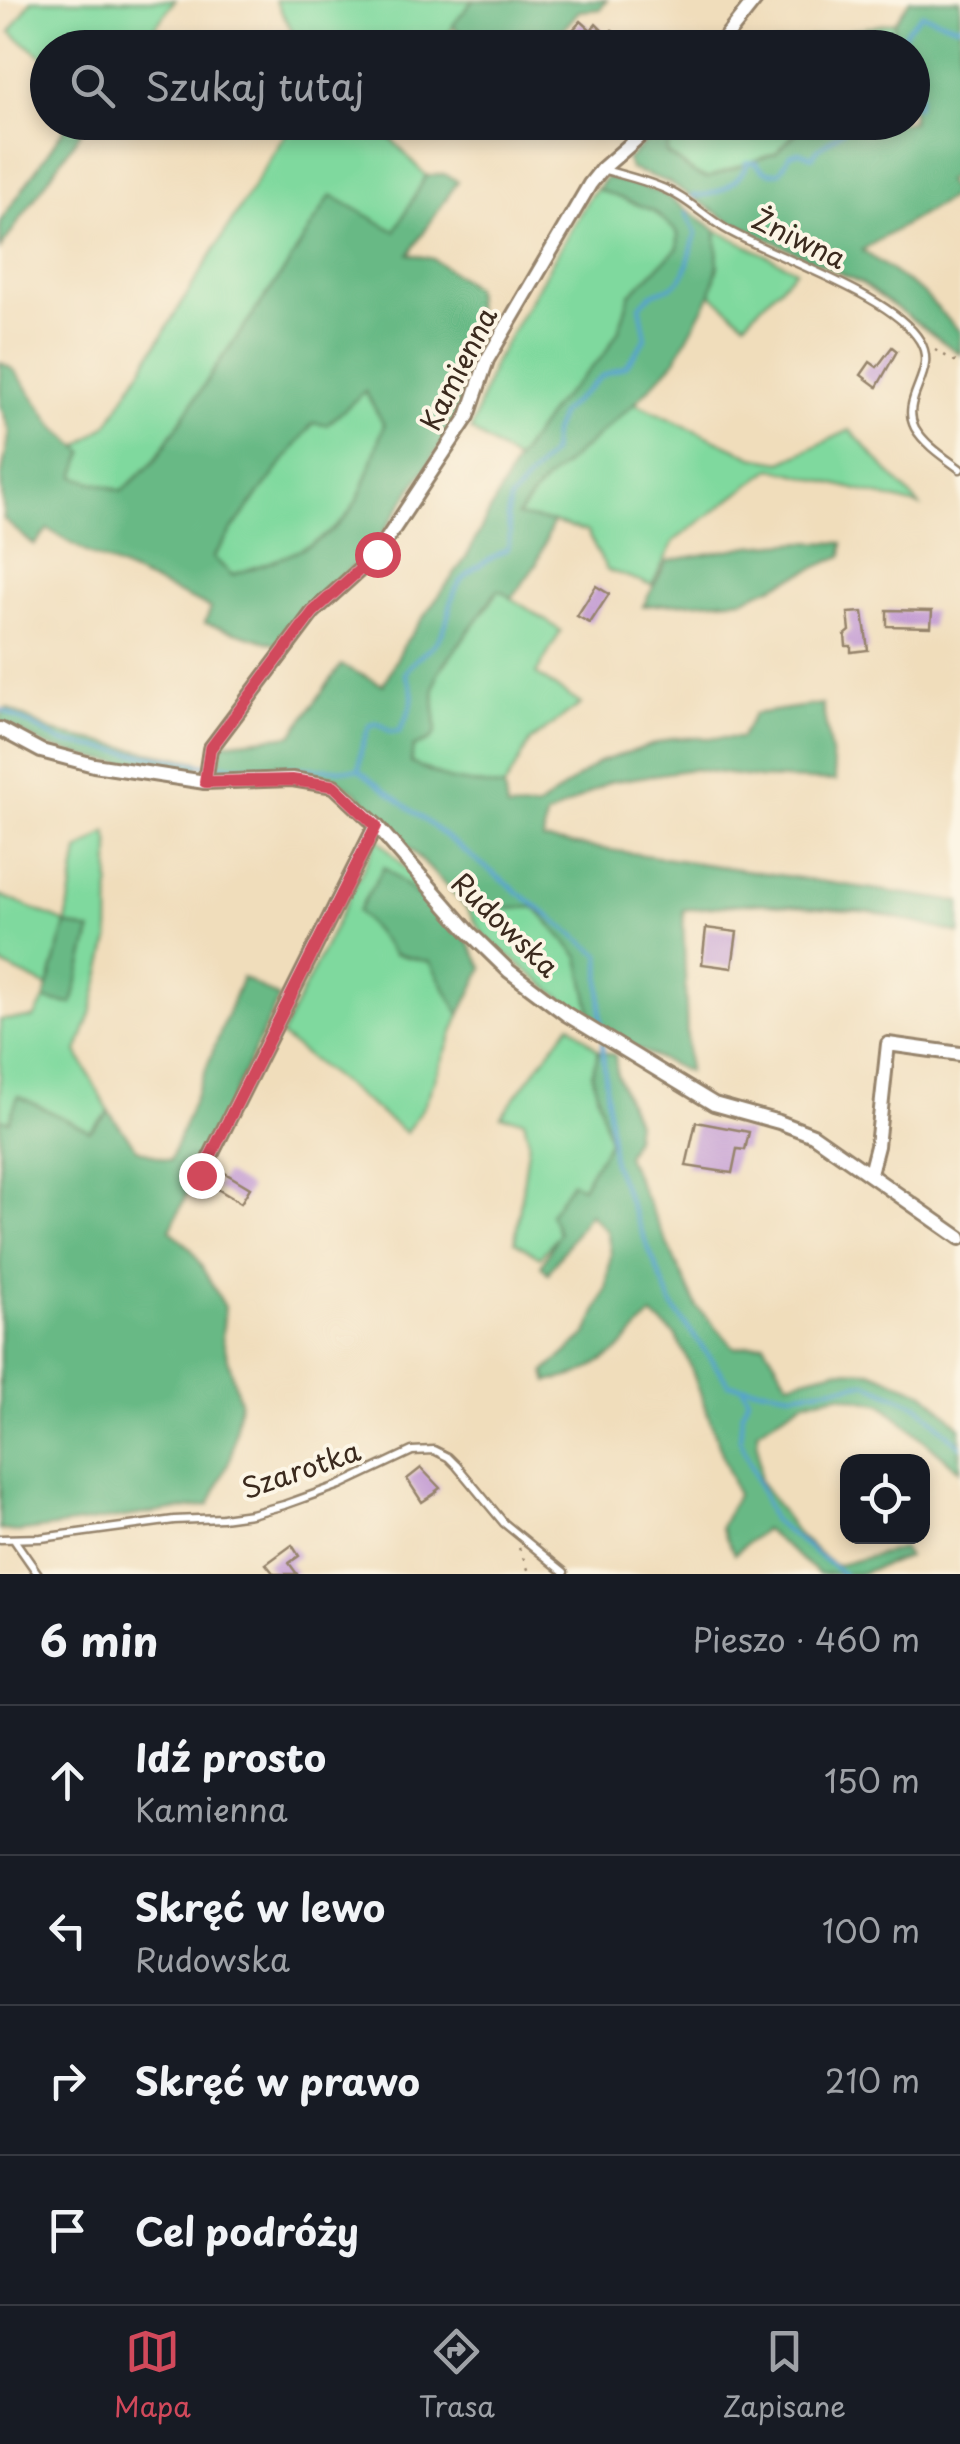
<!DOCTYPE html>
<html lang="pl">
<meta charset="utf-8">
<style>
:root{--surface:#171b24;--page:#20242c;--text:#f1f3f6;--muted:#9ea1a6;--line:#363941;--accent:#d1495b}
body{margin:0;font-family:"Playpen Sans",sans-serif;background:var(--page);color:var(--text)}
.controls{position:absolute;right:30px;bottom:30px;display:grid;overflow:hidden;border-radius:20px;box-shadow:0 5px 15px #0003}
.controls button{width:90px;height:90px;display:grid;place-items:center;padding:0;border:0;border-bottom:2px solid var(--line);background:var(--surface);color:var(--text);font:50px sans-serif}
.stop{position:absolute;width:30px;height:30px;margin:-22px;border:8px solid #d1495b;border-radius:50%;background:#fff}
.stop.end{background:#d1495b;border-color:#fff;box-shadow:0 2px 10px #0008}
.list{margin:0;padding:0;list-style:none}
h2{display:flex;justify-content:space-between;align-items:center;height:130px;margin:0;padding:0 40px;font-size:42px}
h2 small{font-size:32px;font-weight:400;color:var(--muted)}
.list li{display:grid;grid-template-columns:65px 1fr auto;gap:30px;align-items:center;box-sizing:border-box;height:150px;padding:0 40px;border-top:2px solid var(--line)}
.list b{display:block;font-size:38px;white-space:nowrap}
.list p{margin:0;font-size:32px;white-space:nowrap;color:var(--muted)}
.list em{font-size:32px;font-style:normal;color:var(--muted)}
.icon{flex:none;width:55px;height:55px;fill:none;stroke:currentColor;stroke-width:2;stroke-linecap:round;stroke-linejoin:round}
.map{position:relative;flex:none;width:960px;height:1574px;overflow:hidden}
.search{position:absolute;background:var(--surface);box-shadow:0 5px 15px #0003;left:30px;right:30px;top:30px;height:110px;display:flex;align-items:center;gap:25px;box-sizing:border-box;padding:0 35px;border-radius:55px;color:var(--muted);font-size:38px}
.sheet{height:730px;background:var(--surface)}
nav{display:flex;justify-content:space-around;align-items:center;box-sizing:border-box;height:140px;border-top:2px solid var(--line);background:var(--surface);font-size:28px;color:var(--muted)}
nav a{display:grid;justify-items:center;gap:5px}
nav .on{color:var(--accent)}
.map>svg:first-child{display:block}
.green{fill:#7fd99e;stroke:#5d825e;stroke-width:2.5}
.forest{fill:#67b985;stroke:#517252;stroke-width:2.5;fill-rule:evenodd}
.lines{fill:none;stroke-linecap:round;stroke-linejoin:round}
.stream{stroke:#56a3cf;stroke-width:4}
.building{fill:#bd93d1}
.lane-casing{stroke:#96846c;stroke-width:11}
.street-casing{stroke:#96846c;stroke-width:18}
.path{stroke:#96846c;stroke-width:2.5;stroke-dasharray:2.5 8;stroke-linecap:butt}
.lane{stroke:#fff;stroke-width:6}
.street{stroke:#fff;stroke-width:12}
.route{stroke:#d1495b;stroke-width:12}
.labels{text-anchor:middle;stroke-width:8;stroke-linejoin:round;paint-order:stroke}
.street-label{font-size:28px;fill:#3b2a1e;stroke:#fcf5e5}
</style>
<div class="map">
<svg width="960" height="1574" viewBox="0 0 960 1574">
<rect width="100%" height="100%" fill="#fcf5e5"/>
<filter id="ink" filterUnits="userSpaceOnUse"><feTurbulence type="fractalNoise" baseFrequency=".01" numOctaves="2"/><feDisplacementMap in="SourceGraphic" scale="20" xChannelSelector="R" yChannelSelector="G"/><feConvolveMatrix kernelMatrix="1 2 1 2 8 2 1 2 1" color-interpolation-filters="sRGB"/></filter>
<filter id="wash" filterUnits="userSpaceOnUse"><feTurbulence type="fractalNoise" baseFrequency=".0048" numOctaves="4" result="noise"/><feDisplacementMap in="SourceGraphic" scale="40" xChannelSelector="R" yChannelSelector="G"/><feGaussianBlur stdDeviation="2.25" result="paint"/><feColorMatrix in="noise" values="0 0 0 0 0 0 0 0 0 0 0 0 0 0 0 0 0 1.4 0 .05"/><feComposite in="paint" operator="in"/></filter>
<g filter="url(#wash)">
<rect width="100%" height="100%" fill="#f0ddbb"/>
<g class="green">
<path d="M32,0h143l-34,47 -93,1 -1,12 -37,-28z"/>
<path d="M275,0h198l-35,48 -137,-1z"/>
<path d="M895,22l-4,25h-130z"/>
<path d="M292,123h97l-5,8 42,45 -31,55 -109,37 -66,93 -66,100 -32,30 -48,-14 9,-24 -5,-6 30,-23z"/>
<path d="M670,123h142l-12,5 -24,25 -69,25 -10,-3 -31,-23 7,-27z"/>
<path d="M597,189l58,22 23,22v15l-48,46 -11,36 -15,25 -49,50 -39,56 -45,-31 22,-65 97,-169z"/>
<path d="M716,230l80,40 -51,52 -34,-28 7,-29z"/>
<path d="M365,391l19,34c-9,25 -15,52 -27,75 -22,45 -81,60 -125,75l-19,-17 26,-38 74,-97 14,2z"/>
<path d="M635,403l118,54 29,5 68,-32 70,76 -148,-38 -98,73 -22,44 -45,-15 -20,-38 -34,-10 -36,-5 24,-32z"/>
<path d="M498,589l63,42 -25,43 45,30 -51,37 -26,47 -54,-8 -40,-17 3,-16 17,-7 6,-8 -2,-44 4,-15 53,-71z"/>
<path d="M107,832l3,14 -1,94 -18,74 -14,38 32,60 -19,19 -71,-35 -10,26 -9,-3v-99l34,-2 10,-18 28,3 19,-71 -25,-8 -18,63 -48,-23v-69l66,28 12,-72z"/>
<path d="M378,838l86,97 -80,-67 -26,43 36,43 36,7 30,54 -35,89 -19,29 -125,-97z"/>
<path d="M465,906l25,4 44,-3 45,50 14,66 -107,-85z"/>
<path d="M570,1024l29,27 -7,22 18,68 -29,47 -21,45 -20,24 -25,-15 14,-101 -5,-21 -23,-4z"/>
</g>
<g class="forest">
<path d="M473,0h134l-7,9 -21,2 -31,36h-78l-17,-22z"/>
<path d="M910,0h50v171l-14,10 9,14 -93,55 61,43 37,39v22l-97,-70 -135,-64 -60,-38 -38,-13 -3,-9 37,-37 9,2 -7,28 31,22 10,3 69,-25 25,-25 11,-5 100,-1v-74l-21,-1 4,-25z"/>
<path d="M69,122l13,1 -2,10 -80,116v-27z"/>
<path d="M444,174l14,7 -49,73 24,5 41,29 5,74 -17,51 -89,135 -61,54 -31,44 -76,-23 6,-15 -125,-56 -38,-23 -14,16 -30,-25 -3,-41 9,-48 -10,-26v-43l14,8 42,58 28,24 -9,25 47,14 33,-30 65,-100 66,-93 45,-73 64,36 31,-55zM365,391l19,34c-9,24 -15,52 -27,75 -22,45 -81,60 -125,75l-19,-18 26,-37 74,-97 14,2z"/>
<path d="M606,177l56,16 54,37 2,35 -7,29 -37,68 -39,41 -94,82 -24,31 36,6 -17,43 -24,33 -14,-8 -60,83 -4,15 2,44 -6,8 -17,7 -2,16 39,17 54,8 3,21 30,-1 62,-46 74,-24h68l13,-24 68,-10 14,77 -77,-3 -67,-9 -83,13 -63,35 -3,23 417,62v32l-87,-22 -120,-9 -70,7 5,162 -53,-24 -42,-25 -14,-66 -44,-50 -45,3 -25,-4 -108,-113 -21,-13 -50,-11 -70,3 7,-29 69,-8 49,-70 42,20 22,-42 61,-85 50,-97 39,-56 49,-50 15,-25 11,-36 48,-46v-15l-24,-22 -57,-22z"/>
<path d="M804,542l39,1 -1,13 -98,43 -101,7 24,-45 83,-15z"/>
<path d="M7,708l49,25 142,29 -2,13 -99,-16 -51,-13 -46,-25v-4z"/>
<path d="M384,867l80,68 19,33 -23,47 -30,-53 -36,-8 -36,-43z"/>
<path d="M66,924l25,7 -19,73 -28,-4z"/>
<path d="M242,977l37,21 -109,232 22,20 33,57 -3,30 18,65 -9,55 -22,48 -191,27 -18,-2v-411l9,2 9,-25 72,35 19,-19 28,37 33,12z"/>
<path d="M599,1051l16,4 2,20 19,47 -2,16 -8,18 71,151 38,41 29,-5 24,39 48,-12 34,1 55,22 35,34v44l-78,-67 -42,-9 -36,6 -47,30 3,50 40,56 35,29 67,-18 6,9 -50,17h-39l-55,-45 -30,25 -13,-27 16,-32 -47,-130 -14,-29 -24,-21 -35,37 -37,22 -32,8 -3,-10 42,-38 19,-45 5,-36 -4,-22 -18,-17 -41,59 -7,-7 18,-33 -9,-19 22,-32 10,5 27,-46 -17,-68z"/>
</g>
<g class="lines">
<g class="stream">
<path d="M898,48l9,-19 15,-15 35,12 3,-1"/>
<path d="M912,83l8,10 -3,13 -5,-1"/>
<path d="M693,196c26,-1 38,-8 53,-28v-6l10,1c7,9 13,11 24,9l10,-17 9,-3 13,5 6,-8 37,-27"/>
<path d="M0,709l62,33 142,23 155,5"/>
<path d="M359,770l2,-20 8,-24 9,-3 13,9h8c12,-22 20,-36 6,-58 6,-14 23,-22 33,-34 12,-17 10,-36 19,-53 10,-18 34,-27 51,-39l2,-15 -3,-15 3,-18 41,-47 2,-20 8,-20 41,-37 24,-10 20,-28 -6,-32c14,-20 29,-13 40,-26 8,-8 11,-34 16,-46l-10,-22"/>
<path d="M359,770l241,185 1,75"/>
<path d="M602,1043l11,120 60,144 56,77 63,9 74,-10 53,23 41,40"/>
<path d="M743,1388l5,10 -6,16 -2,25 33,82 70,53"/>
</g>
</g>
<g id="blocks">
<g class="building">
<path d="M581,21l10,9 5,-6 11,11 5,-5 10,9 -7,9h-27l-17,-16z"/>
<path d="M892,347l5,4 -20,36 -16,-12 9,-13 7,5z"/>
<path d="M596,586l13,8 -19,29 -13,-7z"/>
<path d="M887,610l45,1 -1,16 -44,-1z"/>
<path d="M863,612l5,38 -17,2v-6h-5l-1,-11 5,-4 -2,-18z"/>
<path d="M706,928l31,4 -5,36 -30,-4z"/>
<path d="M696,1122l53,10 -4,18 -8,-1 -5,24 -46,-7z"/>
<path d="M225,1173l25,15 -9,15 -25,-15z"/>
<path d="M421,1468l19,20 -4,3 1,1 -15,10 -15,-23z"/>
<path d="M292,1545l7,11 -10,7 8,11h-23l-8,-10z"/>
</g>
</g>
</g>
<g filter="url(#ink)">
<use href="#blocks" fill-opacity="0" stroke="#96846c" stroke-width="2.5"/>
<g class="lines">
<g class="lane-casing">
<g id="lane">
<path d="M602,169c19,6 39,10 58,18 24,9 43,28 64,41 50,30 168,66 196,113 19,31 -21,57 -5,87 10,17 29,29 45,41"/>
<path d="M0,1539l41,-1 133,-18 48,-2 29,-4 33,-9 56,-20 72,-34 22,-1 14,7 8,8 48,58 60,49"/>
<path d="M15,1541l23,33"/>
</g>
</g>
<g class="street-casing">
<g id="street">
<path d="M717,48l38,-48"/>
<path d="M0,729l41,22 53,14 111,17 87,-3 42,7 42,39 93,107 40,39 57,43 148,90 65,18 34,13 147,103"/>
<path d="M205,782l5,-33 103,-137 64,-58 91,-138 19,-56 103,-176 12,-15 54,-47"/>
<path d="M870,1173l7,-27 11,-102 72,10"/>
<path d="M201,1175l175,-350"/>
</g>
</g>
<g class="path">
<path d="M935,350l25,14"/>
<path d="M519,1548l11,26"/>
</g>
<use href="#lane" class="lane"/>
<use href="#street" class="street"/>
</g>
</g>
<g class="lines" filter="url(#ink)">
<path class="route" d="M201,1175l175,-349 -42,-40 -42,-6 -87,2 5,-33 103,-137 64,-58"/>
</g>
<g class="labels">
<g class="street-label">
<text transform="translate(799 239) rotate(26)" y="10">Żniwna</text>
<text transform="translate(459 369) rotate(-63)" y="10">Kamienna</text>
<text transform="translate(505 925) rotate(44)" y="10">Rudowska</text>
<text transform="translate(301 1470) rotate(-19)" y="10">Szarotka</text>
</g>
</g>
</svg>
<div class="controls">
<button><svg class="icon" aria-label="locate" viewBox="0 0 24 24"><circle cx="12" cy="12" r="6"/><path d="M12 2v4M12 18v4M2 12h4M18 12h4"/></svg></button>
</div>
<div class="stop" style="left:377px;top:554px"></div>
<div class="stop end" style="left:201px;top:1175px"></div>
<div class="search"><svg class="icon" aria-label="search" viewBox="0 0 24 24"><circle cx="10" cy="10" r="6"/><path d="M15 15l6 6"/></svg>Szukaj tutaj</div>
</div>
<section class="sheet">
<h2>6 min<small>Pieszo · 460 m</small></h2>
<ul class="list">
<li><svg class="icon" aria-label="ahead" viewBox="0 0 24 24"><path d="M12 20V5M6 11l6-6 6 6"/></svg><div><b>Idź prosto</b><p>Kamienna</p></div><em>150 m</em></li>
<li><svg class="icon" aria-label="left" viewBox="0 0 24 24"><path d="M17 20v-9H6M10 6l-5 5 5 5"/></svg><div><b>Skręć w lewo</b><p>Rudowska</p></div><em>100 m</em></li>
<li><svg class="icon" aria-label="right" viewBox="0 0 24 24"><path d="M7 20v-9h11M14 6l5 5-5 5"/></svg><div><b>Skręć w prawo</b></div><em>210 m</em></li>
<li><svg class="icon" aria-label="arrive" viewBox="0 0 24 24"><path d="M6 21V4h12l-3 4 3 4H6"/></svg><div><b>Cel podróży</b></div></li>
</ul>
</section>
<nav>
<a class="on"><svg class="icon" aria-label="map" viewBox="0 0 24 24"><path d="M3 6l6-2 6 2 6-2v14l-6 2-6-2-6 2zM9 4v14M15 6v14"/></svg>Mapa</a>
<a><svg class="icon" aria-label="directions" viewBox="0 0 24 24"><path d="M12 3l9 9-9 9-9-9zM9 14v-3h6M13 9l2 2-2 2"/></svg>Trasa</a>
<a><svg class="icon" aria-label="saved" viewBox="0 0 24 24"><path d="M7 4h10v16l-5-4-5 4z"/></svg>Zapisane</a>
</nav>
